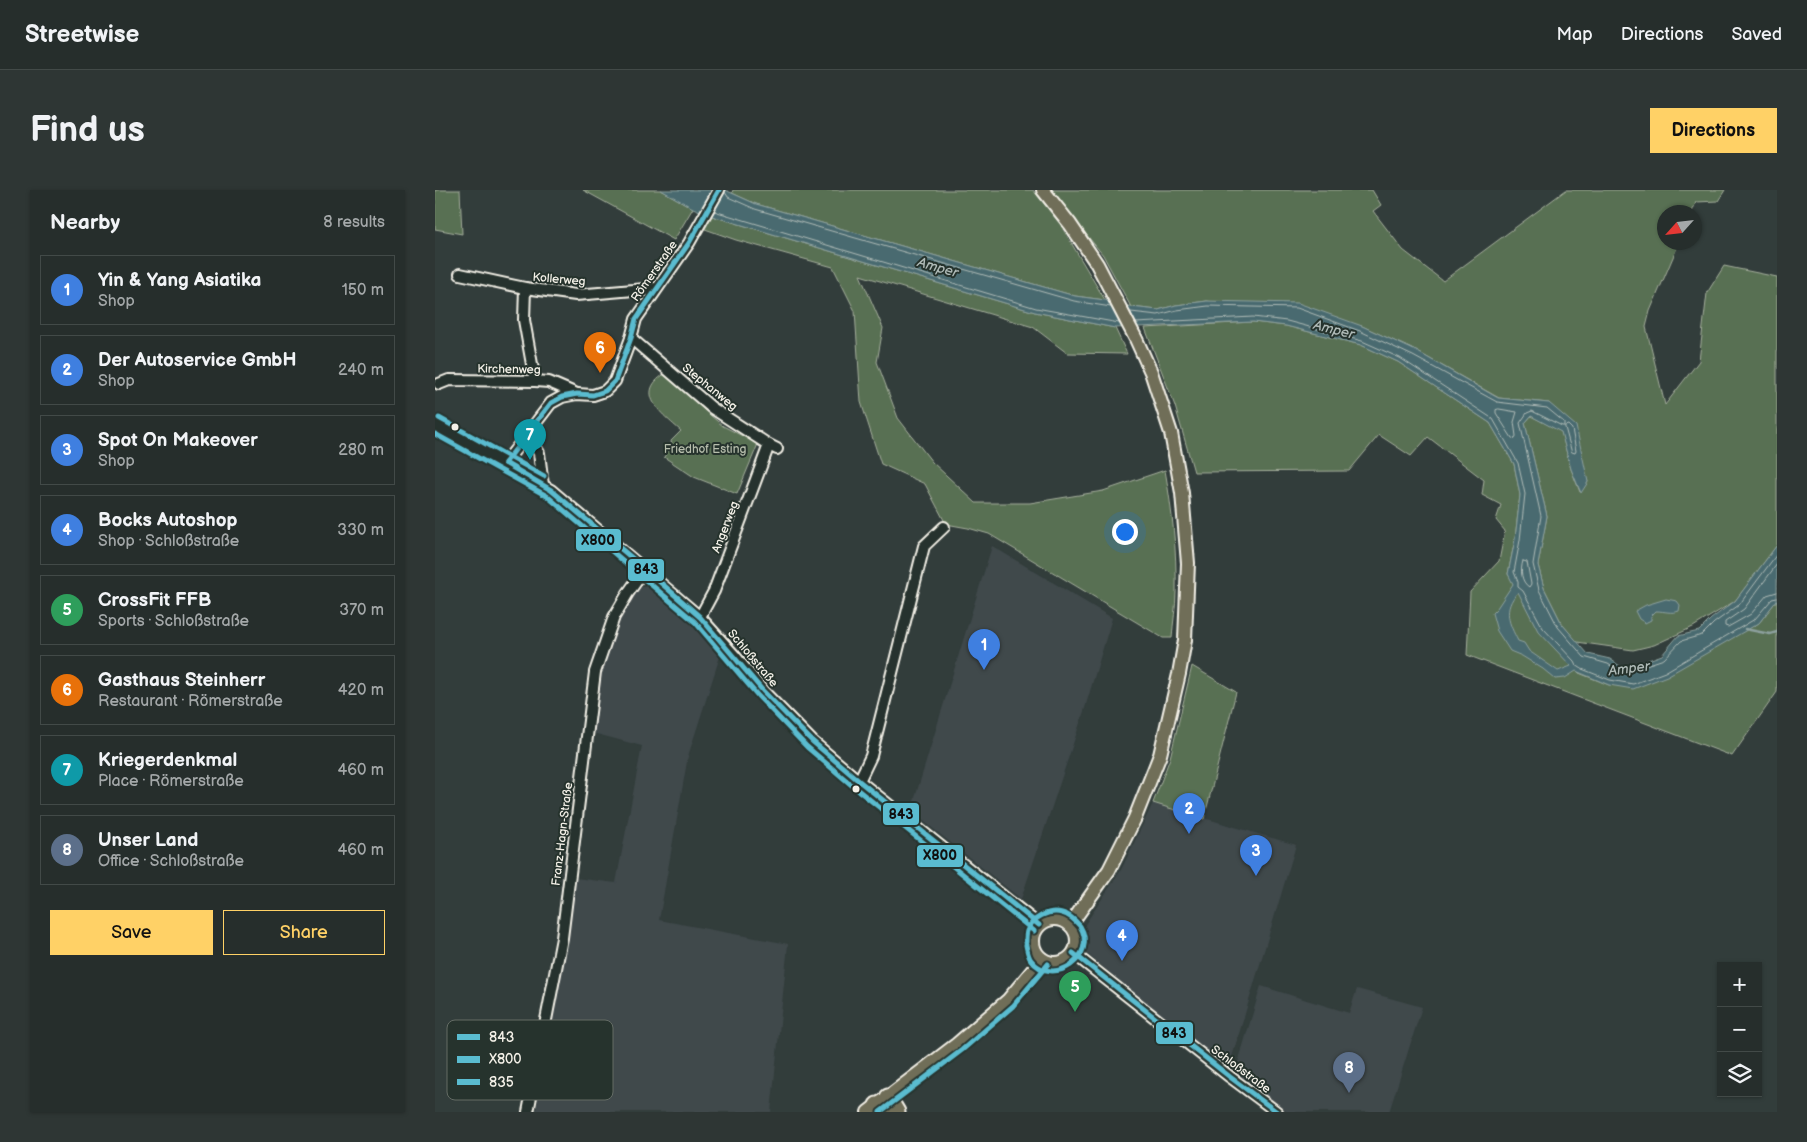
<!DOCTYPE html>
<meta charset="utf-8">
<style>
:root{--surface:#262e2c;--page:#2e3634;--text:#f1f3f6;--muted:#a4a8a9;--line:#424a48;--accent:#ffd166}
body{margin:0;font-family:"Balsamiq Sans",sans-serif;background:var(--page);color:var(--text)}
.controls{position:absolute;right:15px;bottom:15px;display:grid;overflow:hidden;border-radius:0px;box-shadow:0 1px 4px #0004}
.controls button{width:45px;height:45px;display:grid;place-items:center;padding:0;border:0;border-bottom:1px solid var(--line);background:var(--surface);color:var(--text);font:25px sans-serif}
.compass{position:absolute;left:1222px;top:15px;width:45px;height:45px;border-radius:50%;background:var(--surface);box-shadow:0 1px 4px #0004;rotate:243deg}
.you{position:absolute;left:689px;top:341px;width:18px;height:18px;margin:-12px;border:4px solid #fff;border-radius:50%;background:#1a73e8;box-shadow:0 0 0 8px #1a73e833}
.badge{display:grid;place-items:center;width:32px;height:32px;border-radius:50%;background:var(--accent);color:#fff;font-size:16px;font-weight:700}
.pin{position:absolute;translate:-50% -41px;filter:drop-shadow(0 1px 2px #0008)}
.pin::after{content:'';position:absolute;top:26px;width:18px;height:15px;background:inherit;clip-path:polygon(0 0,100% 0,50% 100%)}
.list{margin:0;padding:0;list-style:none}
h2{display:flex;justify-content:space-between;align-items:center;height:65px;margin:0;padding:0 20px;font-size:21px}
h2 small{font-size:16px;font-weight:400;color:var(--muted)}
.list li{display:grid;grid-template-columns:32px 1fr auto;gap:15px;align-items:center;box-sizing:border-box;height:70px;margin:0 10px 10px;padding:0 10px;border:1px solid var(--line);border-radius:0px}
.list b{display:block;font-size:19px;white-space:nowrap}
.list p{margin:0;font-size:16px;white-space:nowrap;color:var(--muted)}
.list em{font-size:16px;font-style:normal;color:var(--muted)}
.actions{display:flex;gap:10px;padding:15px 20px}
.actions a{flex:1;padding:11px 0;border:1px solid var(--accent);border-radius:0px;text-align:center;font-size:18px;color:var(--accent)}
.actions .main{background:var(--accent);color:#111}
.icon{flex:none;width:28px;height:28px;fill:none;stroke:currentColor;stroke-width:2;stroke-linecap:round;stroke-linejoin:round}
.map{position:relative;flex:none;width:1342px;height:922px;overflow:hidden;border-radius:0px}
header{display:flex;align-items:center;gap:30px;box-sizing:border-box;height:70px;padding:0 25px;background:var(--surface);border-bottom:1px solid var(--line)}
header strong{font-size:24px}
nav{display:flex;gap:28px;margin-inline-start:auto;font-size:18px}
.intro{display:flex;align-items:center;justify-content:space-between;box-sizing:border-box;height:120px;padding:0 30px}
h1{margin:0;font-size:35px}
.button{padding:12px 22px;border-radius:0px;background:var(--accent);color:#111;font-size:18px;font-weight:700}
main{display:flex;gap:30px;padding:0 30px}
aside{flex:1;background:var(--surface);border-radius:0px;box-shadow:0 1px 4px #0004}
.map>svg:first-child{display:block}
.built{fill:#40494c}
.green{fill:#596f53;stroke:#a6b09e}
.water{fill:#496b6f;stroke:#8da19f;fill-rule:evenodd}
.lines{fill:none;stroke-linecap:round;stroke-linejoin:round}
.shore{stroke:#b0bbb8;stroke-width:1}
.stream{stroke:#8da19f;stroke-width:2.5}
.minor-casing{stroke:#f4f1e8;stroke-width:14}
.major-casing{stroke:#f4f1e8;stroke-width:16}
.highway-casing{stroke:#f4f1e8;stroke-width:19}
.minor{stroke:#26332d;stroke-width:10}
.major{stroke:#706e59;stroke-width:12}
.highway{stroke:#706e59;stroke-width:15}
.bus-1-casing{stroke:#26332d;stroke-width:9}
.bus-2-casing{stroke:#26332d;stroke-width:9}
.bus-3-casing{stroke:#26332d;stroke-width:9}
.bus-1{stroke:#5abcd0;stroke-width:5}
.bus-2{stroke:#5abcd0;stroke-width:5}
.bus-3{stroke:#5abcd0;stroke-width:5}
.bus-dot{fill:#f4f1e8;stroke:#26332d;stroke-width:2}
.labels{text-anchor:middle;stroke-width:4;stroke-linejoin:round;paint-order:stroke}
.street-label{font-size:12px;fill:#f4f1e8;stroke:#26332d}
.park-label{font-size:12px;fill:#b6bdac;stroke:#26332d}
.water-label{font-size:14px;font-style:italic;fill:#b0bbb8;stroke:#26332d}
.key{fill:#26332d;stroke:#646c65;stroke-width:1}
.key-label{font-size:14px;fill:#f4f1e8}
.line-badge{stroke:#26332d;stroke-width:2}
.pale-badge-label{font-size:14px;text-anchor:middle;font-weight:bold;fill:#111}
</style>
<header>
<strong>Streetwise</strong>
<nav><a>Map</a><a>Directions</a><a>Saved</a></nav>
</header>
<div class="intro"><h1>Find us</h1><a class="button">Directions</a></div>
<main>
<aside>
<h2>Nearby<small>8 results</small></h2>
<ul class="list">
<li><span class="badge" style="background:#3f7fe0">1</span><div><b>Yin &amp; Yang Asiatika</b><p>Shop</p></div><em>150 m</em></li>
<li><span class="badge" style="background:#3f7fe0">2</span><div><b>Der Autoservice GmbH</b><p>Shop</p></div><em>240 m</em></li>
<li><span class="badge" style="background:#3f7fe0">3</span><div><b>Spot On Makeover</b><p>Shop</p></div><em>280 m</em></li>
<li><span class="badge" style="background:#3f7fe0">4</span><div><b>Bocks Autoshop</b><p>Shop · Schloßstraße</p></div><em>330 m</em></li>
<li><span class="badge" style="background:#2e9e5b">5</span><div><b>CrossFit FFB</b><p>Sports · Schloßstraße</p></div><em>370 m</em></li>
<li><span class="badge" style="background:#e8710a">6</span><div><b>Gasthaus Steinherr</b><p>Restaurant · Römerstraße</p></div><em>420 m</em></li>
<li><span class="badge" style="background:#0f9aa8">7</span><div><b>Kriegerdenkmal</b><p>Place · Römerstraße</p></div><em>460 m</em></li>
<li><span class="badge" style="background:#5c6f8a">8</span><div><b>Unser Land</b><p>Office · Schloßstraße</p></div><em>460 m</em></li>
</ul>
<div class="actions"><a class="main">Save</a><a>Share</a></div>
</aside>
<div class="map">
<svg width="1342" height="922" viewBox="0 0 1342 922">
<rect width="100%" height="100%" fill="#323d3b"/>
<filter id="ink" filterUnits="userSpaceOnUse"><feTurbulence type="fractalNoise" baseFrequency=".02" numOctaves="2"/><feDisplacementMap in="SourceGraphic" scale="10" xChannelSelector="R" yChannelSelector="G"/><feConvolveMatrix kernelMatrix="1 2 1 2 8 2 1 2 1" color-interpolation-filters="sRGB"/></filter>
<g filter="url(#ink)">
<g class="built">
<path d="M557,356l120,72 -28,93 -63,188 -110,-88z"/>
<path d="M217,395l42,35 27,33 -33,103 -29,164 129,24 -17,168h-235l39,-234 41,5 26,-137 -49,-13 8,-62 13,-45 24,-38z"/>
<path d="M718,613l143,42 -68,225 -143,-118 -1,-26 37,-56z"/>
<path d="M826,796l88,27 8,-24 65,18 -33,105h-102l-53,-36z"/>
</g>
<g class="green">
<path d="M0,0h25l2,44 -27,-5z"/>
<path d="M148,0h78l32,18 -19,32z"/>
<path d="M298,0h300l27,34 45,76 -30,-4 -319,-92 -24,-11z"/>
<path d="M615,0h322l9,15 -8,6 30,39 40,31 123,-91h159l-7,11 -22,1 -4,10h-27v30l14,1 -29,68 -4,16 19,78 34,-44 8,-68 17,-27 53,11v268l-42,56 -42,26 -39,18 -21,5 -56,-8 -15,-18 -18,-36 -6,-23 9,-49 -22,-93 6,-7 30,15 10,38 9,23 8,-10 -39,-79 -50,-5 -83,-47 -54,-25 -155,-25 -31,4 -18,5 -27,-3 -28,-52z"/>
<path d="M277,26l323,96 80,16 12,26 -60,-1 -34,-26 -173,-52 23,53 -6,34 21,56 34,44 44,41h54l73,-12 62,-21c7,40 12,80 11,122 0,15 -3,30 -4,46h-9l-174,-104 -21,-6 -22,-4 -21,-40 -44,-20 -20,-62 -6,-91 -22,-44 -97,-27 -31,-11z"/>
<path d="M818,132l33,4 75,19 37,17 92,61 24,41 6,31 -5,44 -7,35 63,91 8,8 30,12 121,-47 29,-15 18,-23v92l-45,64 -265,-101 3,-63 29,-31 6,-30 -9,-11 5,-15 -19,-10 2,-15 -56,-43 -17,19 -32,-21 -30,36 -155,1 -19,-66 -30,-78z"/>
<path d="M233,182l36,38 19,16 35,18 -21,50 -43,-17 -30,-20 8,-11 -1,-5 10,-10c-20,-18 -49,-39 -13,-59z"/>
<path d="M757,476l44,26 -32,127 -51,-16 17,-45z"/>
</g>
<g class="water">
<path d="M226,0h64l31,14 319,92 30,4 26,7 27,3 18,-5 31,-4 91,2 64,23 54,25 82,47 51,5 27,23 12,56 -7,11 -10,-24 -10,-37 -30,-16 -6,7 22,93 -9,49 6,23 18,36 26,30 22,5 14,10 38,-14 16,-19 21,-5 12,-12 24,-18 42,-56v55l-18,23 -92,53 -34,13 -24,-4 -33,-14 -11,7 -10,1 -12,-10 -21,-13 -12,-5 -13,-20 -5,-18 5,-5 16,-24 -5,-10 7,-35 5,-44 -6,-31 -24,-41 -92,-61 -37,-17 -75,-19 -33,-4 -138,6 -80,-16 -323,-96 -19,-8zM1083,402l20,39 33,35 -13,5 -29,-20 -5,-8 -6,-2c-9,-18 -16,-31 0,-49z"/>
<path d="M1231,409l11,2 3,4 -1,6c-8,3 -14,0 -23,0l-5,5v4l-6,3 -6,-4 -4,-8 11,-6z"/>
</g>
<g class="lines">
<g class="shore">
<path d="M290,2l3,5 27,12 319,92 37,6"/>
<path d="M279,21l322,97 83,15"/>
<path d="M696,122l27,3 19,-5 31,-4 89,2 63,23 53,25 84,46 50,6 17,14v4h-2l-30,-15 -5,2 -7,10 21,93 -8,48 6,26 19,37 26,30 24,7 14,9 42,-14 17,-18 21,-6 12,-12 25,-18 38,-51"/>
<path d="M701,133l117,-6 34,4 75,20 38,17 93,61 25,44 7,31 -5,46 -6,32 4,10v5l5,4 20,37 31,33 2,4 6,4 28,11 23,4 32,-12 90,-53 17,-20 5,-1"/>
<path d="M1064,219l18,3 -3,10 2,14 -1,3 -3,-1 -16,-25v-3z"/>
<path d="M1130,236l3,-1 4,4 4,22 -1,2 -3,-1z"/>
<path d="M1088,371l4,1 4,22 -2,3c-8,-5 -9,-17 -6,-26z"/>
<path d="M1342,374l-33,45 -19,13v4l3,1 23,-13 16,-19 10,-3"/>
</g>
<path class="stream" d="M1310,439l25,5 7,-2"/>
<g class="minor-casing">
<g id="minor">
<path d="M25,84l65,14 51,7 81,-7"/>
<path d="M90,98l-1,32 11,61"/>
<path d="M196,148l81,70 57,37 8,4"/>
<path d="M4,194l10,-4 86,1 14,1 28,12"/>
<path d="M0,235l116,65 149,127 34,38 29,36 49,50 47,40 180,144"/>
<path d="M93,243l11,20 4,32"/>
<path d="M70,273l46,-60 11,-6 15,-3 16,1 12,-4 10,-10 16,-43 5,-19 53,-76 30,-53"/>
<path d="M265,427l14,-26 55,-146"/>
<path d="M424,591l12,-25 53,-210 20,-19"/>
<path d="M638,763l157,124 47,35"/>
<path d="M93,922l34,-174 33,-266 19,-55 14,-24 17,-24"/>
</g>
</g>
<g class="major-casing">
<g id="major">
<path d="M608,0l27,34 27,40 39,75 15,33 20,61 11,60 6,70 -3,77 -6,34 -19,81 -25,63 -26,52 -39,55"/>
<circle cx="620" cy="751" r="22"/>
<path d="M433,922l89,-68 51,-44 34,-41"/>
</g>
</g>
<g class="highway-casing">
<g id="highway">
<path d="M453,907l9,15"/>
<path d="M442,915l5,7"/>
</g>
</g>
<use href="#minor" class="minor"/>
<use href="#major" class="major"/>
<use href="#highway" class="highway"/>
<g class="bus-1-casing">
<g id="bus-1">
<path d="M70,273l46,27 94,79 55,48 63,74 49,50 47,40 180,144"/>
<path d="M70,273l46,-60 11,-6 15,-3 16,1 12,-4 10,-10 16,-43 5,-19 53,-76 30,-53"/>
<path d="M638,763l157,124 47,35"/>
</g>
</g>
<g class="bus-2-casing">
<g id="bus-2">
<path d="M0,244l112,62 148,126 63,74 49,51 47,40 180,144"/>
<path d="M591,752c0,-3 0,-8 1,-11 5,-13 22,-22 35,-18 8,2 13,7 18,13 19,31 -28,62 -49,34 -3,-4 -4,-10 -5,-15"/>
<path d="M445,922l82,-62 51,-44 35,-42"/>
</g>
</g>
<g class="bus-3-casing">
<path id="bus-3" d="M4,228l105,58"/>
</g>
<use href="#bus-1" class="bus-1"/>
<use href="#bus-2" class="bus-2"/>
<use href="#bus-3" class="bus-3"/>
</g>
</g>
<g class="bus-dot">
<circle cx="20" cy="237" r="4.5"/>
<circle cx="421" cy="599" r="4.5"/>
</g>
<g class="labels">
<g class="street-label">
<text transform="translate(219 81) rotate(-55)" y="4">Römerstraße</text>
<text transform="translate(124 89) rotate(5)" y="4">Kollerweg</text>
<text transform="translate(74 179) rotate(1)" y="4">Kirchenweg</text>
<text transform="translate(275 197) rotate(39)" y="4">Stephanweg</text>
<text transform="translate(290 337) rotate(-69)" y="4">Angerweg</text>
<text transform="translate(318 468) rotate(50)" y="4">Schloßstraße</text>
<text transform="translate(127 644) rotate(-83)" y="4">Franz-Hagn-Straße</text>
<text transform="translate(806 879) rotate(37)" y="4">Schloßstraße</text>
</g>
<g class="park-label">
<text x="270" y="263">Friedhof Esting</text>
</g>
<g class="water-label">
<text transform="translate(503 77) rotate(16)" y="5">Amper</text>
<text transform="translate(899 139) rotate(14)" y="5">Amper</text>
<text transform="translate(1194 478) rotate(-7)" y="5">Amper</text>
</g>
</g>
<rect x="12" y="830" width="166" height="80" rx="8" class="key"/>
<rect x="22" y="844" width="23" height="6" fill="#5abcd0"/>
<rect x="22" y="866" width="23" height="7" fill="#5abcd0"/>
<rect x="22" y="889" width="23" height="6" fill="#5abcd0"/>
<g class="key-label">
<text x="54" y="852">843</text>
<text x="54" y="874">X800</text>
<text x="54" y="897">835</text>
</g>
<g class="line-badge">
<rect x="140" y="338" width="47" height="24" rx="5" fill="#5abcd0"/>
<rect x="192" y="368" width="38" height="24" rx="5" fill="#5abcd0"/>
<rect x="447" y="612" width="38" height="24" rx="5" fill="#5abcd0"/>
<rect x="481" y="654" width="48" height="24" rx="5" fill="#5abcd0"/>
<rect x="720" y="831" width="39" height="24" rx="5" fill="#5abcd0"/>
</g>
<g class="pale-badge-label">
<text x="163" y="355">X800</text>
<text x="211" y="384">843</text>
<text x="466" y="629">843</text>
<text x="505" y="670">X800</text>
<text x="739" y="848">843</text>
</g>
</svg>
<div class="controls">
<button>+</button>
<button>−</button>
<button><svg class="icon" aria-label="layers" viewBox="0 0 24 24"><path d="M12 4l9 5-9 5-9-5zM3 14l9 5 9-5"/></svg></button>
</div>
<svg class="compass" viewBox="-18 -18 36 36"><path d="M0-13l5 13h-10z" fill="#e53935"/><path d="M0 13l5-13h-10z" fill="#a4a8a9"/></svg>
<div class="you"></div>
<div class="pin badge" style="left:549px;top:480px;background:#3f7fe0">1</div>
<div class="pin badge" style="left:754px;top:644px;background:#3f7fe0">2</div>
<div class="pin badge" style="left:821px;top:686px;background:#3f7fe0">3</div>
<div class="pin badge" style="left:687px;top:771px;background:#3f7fe0">4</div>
<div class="pin badge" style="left:640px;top:822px;background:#2e9e5b">5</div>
<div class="pin badge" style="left:165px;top:183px;background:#e8710a">6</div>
<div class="pin badge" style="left:95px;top:270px;background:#0f9aa8">7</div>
<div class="pin badge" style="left:914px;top:903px;background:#5c6f8a">8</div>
</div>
</main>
